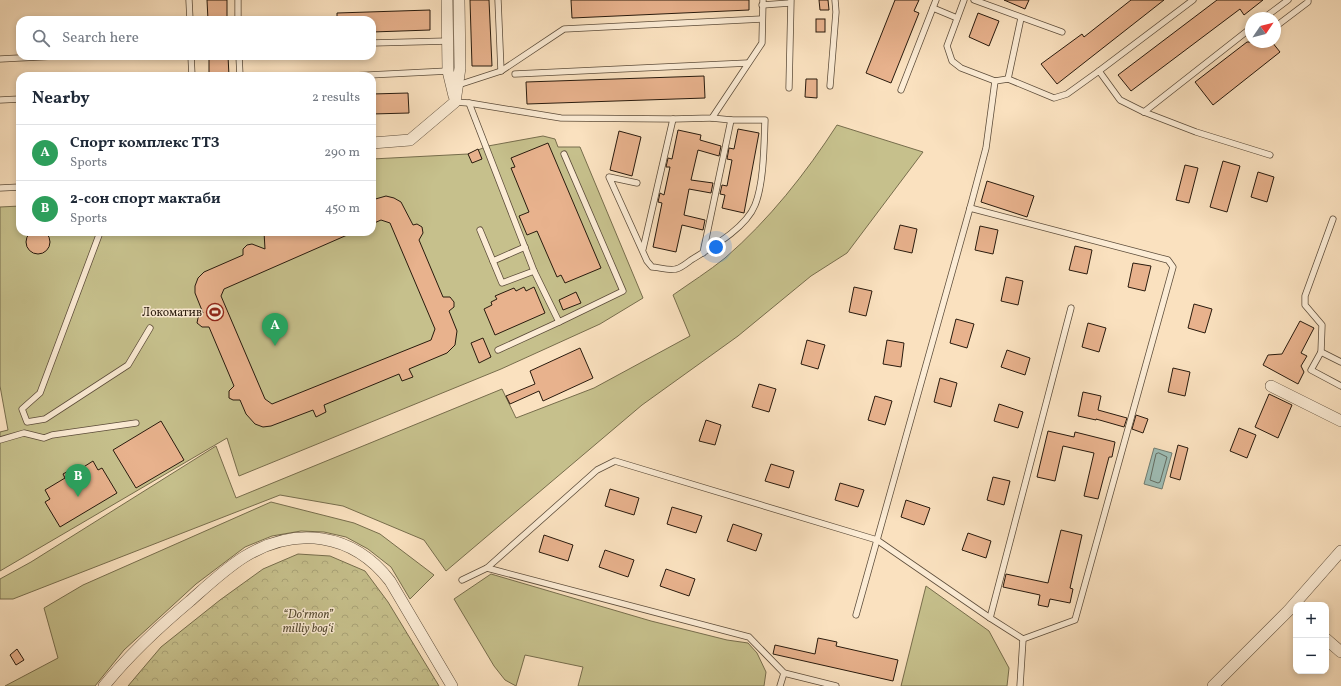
<!DOCTYPE html>
<meta charset="utf-8">
<style>
:root{--surface:#fff;--page:#f6f6f7;--text:#1f2937;--muted:#747a83;--line:#e0e1e3;--accent:#8f2418}
body{margin:0;font-family:Vollkorn,serif;background:var(--page);color:var(--text)}
.controls{position:absolute;right:12px;bottom:12px;display:grid;overflow:hidden;border-radius:8px;box-shadow:0 2px 6px #0003}
.controls button{width:36px;height:36px;display:grid;place-items:center;padding:0;border:0;border-bottom:1px solid var(--line);background:var(--surface);color:var(--text);font:20px sans-serif}
.compass{position:absolute;left:1245px;top:12px;width:36px;height:36px;border-radius:50%;background:var(--surface);box-shadow:0 2px 6px #0003;rotate:55deg}
.you{position:absolute;left:716px;top:247px;width:14px;height:14px;margin:-10px;border:3px solid #fff;border-radius:50%;background:#1a73e8;box-shadow:0 0 0 6px #1a73e833}
.badge{display:grid;place-items:center;width:26px;height:26px;border-radius:50%;background:var(--accent);color:#fff;font-size:13px;font-weight:700}
.pin{position:absolute;translate:-50% -33px;filter:drop-shadow(0 1px 2px #0008)}
.pin::after{content:'';position:absolute;top:21px;width:14px;height:12px;background:inherit;clip-path:polygon(0 0,100% 0,50% 100%)}
.list{margin:0;padding:0;list-style:none}
h2{display:flex;justify-content:space-between;align-items:center;height:52px;margin:0;padding:0 16px;font-size:17px}
h2 small{font-size:13px;font-weight:400;color:var(--muted)}
.list li{display:grid;grid-template-columns:26px 1fr auto;gap:12px;align-items:center;box-sizing:border-box;height:56px;padding:0 16px;border-top:1px solid var(--line)}
.list b{display:block;font-size:15px;white-space:nowrap}
.list p{margin:0;font-size:13px;white-space:nowrap;color:var(--muted)}
.list em{font-size:13px;font-style:normal;color:var(--muted)}
.icon{flex:none;width:22px;height:22px;fill:none;stroke:currentColor;stroke-width:2;stroke-linecap:round;stroke-linejoin:round}
.map{position:relative;flex:none;width:1341px;height:686px;overflow:hidden}
.search{position:absolute;background:var(--surface);box-shadow:0 2px 6px #0003;left:16px;top:16px;width:360px;height:44px;display:flex;align-items:center;gap:10px;box-sizing:border-box;padding:0 14px;border-radius:12px;color:var(--muted);font-size:15px}
.panel{position:absolute;background:var(--surface);box-shadow:0 2px 6px #0003;left:16px;top:72px;width:360px;height:164px;border-radius:12px}
.map>svg:first-child{display:block}
.green{fill:#c6c08c;stroke:#776d4c}
.forest{fill:url(#forest-crowns);stroke:#776d4c}
.water{fill:#9ebdb5;stroke:#6f7c72}
.lines{fill:none;stroke-linecap:round;stroke-linejoin:round}
.shore{stroke:#636c61;stroke-width:1}
.building{fill:#e8b28d;stroke:#281a0d}
.lane-casing{stroke:#5c4c3a;stroke-width:7}
.street-casing{stroke:#5c4c3a;stroke-width:12}
.lane{stroke:#fcecd5;stroke-width:5.5}
.street{stroke:#fcecd5;stroke-width:11}
.labels{text-anchor:middle;stroke-width:3;stroke-linejoin:round;paint-order:stroke}
.poi-label{font-size:12px;fill:#281a0d;stroke:#fcecd5;text-anchor:end}
.park-label{font-size:12px;font-style:italic;fill:#574c33;stroke:#fcecd5}
</style>
<div class="map">
<svg width="1341" height="686" viewBox="0 0 1341 686">
<defs>
<pattern id="forest-crowns" width="20" height="18" patternUnits="userSpaceOnUse"><rect width="20" height="18" fill="#c6c08c"/><path d="M2 6a3 3 0 1 1 6 0M12 15a3 3 0 1 1 6 0" fill="none" stroke="#aaa478"/></pattern>
</defs>
<rect width="100%" height="100%" fill="#fae1bf"/>
<filter id="stains"><feTurbulence type="fractalNoise" baseFrequency=".005" numOctaves="4"/><feColorMatrix values="0 0 0 0 .2 0 0 0 0 .09 0 0 0 0 .02 0 0 0 .5 -.17"/></filter>
<radialGradient id="worn" r=".72"><stop offset=".6" stop-color="#630" stop-opacity="0"/><stop offset="1" stop-color="#630" stop-opacity=".3"/></radialGradient>
<g class="green">
<path d="M837,125l86,27 -76,101 -36,23 -73,60 -96,69 -196,166 -22,-31 -81,-34 -63,-11 -267,104h-13v-20l31,-17 185,-116 20,52 266,-109 14,29 78,-30 96,-52 -17,-41c17,-12 36,-24 52,-37 44,-38 81,-85 112,-133z"/>
<path d="M543,136l12,3 3,8h22l63,151 -43,26 -99,45 -262,107 -12,-38 -227,133v-139l8,-2 -8,-44v-179l20,-1v26h352v-73l96,-5 20,-8z"/>
<path d="M271,502l83,21 26,11 54,41 -24,24 -19,-32 -23,-18 -22,-12 -22,-5 -23,-1 -29,5 -27,11 -49,37 -72,66 -29,36h-90l53,-28 -14,-50 39,-23z"/>
<path d="M491,574l160,47 76,19 21,3 9,10 9,19 -2,14h-186l5,-19 -58,-12 -9,31 -11,-6 -11,-14 -40,-67z"/>
<path d="M926,586l63,45 20,37 -2,18h-106z"/>
</g>
<path class="forest" d="M298,554l32,2 35,15 23,31 51,84h-311l33,-39 59,-47 43,-31z"/>
<path class="water" d="M1154,448l18,5 -10,36 -18,-5z"/>
<g class="lines">
<path class="shore" d="M1159,453l8,4 -7,25 -2,1 -8,-3 6,-26z"/>
</g>
<g class="building">
<path d="M207,0h20v20h-19z"/>
<path d="M470,0h19l3,66h-20z"/>
<path d="M571,0h178v10l-177,8z"/>
<path d="M819,0h9l1,10h-9z"/>
<path d="M895,0h24l-5,11 5,2 -28,70 -25,-10z"/>
<path d="M1004,0h25l-4,9z"/>
<path d="M1131,0h33l-107,84 -16,-20 41,-30 2,3z"/>
<path d="M1217,0h46l-19,15 -4,-6 -109,82 -13,-16z"/>
<path d="M430,10v20l-58,2v-12h-35v-7z"/>
<path d="M978,13l21,8 -10,25 -20,-9z"/>
<rect x="816" y="19" width="9" height="13"/>
<path d="M1247,42h25l8,10 -67,53 -18,-23z"/>
<path d="M209,56h19l1,20h-20z"/>
<path d="M704,76l1,22 -178,6 -1,-22z"/>
<path d="M806,79h11v19l-12,-1z"/>
<path d="M408,93l1,20 -37,1v-20z"/>
<path d="M738,129l21,4 -15,80 -22,-5 3,-13 -5,-1 2,-9 5,1 5,-26 -5,-1 2,-11 5,1z"/>
<path d="M678,130l23,5 -1,5 21,6 -2,10 -21,-6 -7,30 22,3 -2,10 -22,-4 -5,26 21,5 -2,10 -21,-5 -6,27 -23,-5 9,-44 -4,-1 2,-9 4,2 6,-28h-4l2,-9 4,1z"/>
<path d="M619,131l22,6 -9,39 -22,-6z"/>
<path d="M548,143l53,125 -36,15 -4,-8 -4,2 -20,-46 -10,4 -8,-19 10,-4 -18,-44 4,-1 -4,-9z"/>
<path d="M478,149l4,10 -10,4 -4,-9z"/>
<path d="M1223,161l17,5 -13,46 -17,-5z"/>
<path d="M1185,165l13,3 -9,35 -13,-3z"/>
<path d="M1258,172l16,5 -7,25 -16,-5z"/>
<path d="M987,181l47,15 -7,21 -46,-15z"/>
<path d="M386,196l8,2 7,4 12,23 4,-1 5,3 1,6 -4,7 24,57h7l4,5v5l-5,4 8,20 -2,14 -8,8 -38,16 4,8 -11,4 -3,-7 -75,31 2,7 -10,5 -3,-7 -42,16 -8,1 -8,-3 -9,-10 -6,-14h-7l-4,-2v-7l5,-5 -25,-59h-7l-5,-4 1,-5 5,-5 -8,-20v-7l3,-8 6,-6 39,-17v-6l4,-4 5,-1 13,5 -1,-17h90l-130,57 -3,7 44,103 7,5 159,-64 4,-11 -45,-106 -9,-3 -9,4v-24z"/>
<path d="M900,225l17,4 -5,24 -18,-4z"/>
<path d="M980,226l18,4 -5,24 -18,-4z"/>
<circle cx="38" cy="242" r="12"/>
<path d="M1075,246l17,4 -5,24 -18,-4z"/>
<path d="M1133,263l18,3 -6,25 -17,-4z"/>
<path d="M1006,277l17,4 -5,24 -17,-4z"/>
<path d="M524,287l2,4 8,-4 11,26 -50,22 -11,-26 8,-4 -1,-3 6,-3 -2,-3 19,-8 2,3z"/>
<path d="M854,287l18,4 -6,25 -17,-4z"/>
<path d="M576,292l5,11 -18,7 -4,-10z"/>
<path d="M1194,304l18,5 -7,24 -17,-5z"/>
<path d="M956,319l18,5 -7,24 -17,-5z"/>
<path d="M1300,321l14,7 -13,25 6,3 -6,10 3,6 -6,12 -35,-19 5,-10 14,-1z"/>
<path d="M1088,323l18,5 -7,24 -17,-5z"/>
<path d="M483,338l8,19 -12,6 -8,-20z"/>
<path d="M807,340l18,5 -7,24 -17,-5z"/>
<path d="M887,340l17,3 -3,24 -18,-3z"/>
<path d="M580,348l13,30 -50,23 -4,-10 -29,13 -4,-8 29,-12 -5,-13z"/>
<path d="M1007,350l23,8 -5,17 -24,-8z"/>
<path d="M1173,368l17,4 -5,24 -17,-4z"/>
<path d="M940,378l17,5 -6,24 -17,-5z"/>
<path d="M759,384l17,5 -7,23 -17,-5z"/>
<path d="M1083,392l18,4 -3,14 29,8 -3,9 -28,-8v1l-18,-4z"/>
<path d="M1269,394l23,11 -14,33 -23,-11z"/>
<path d="M875,396l17,5 -7,24 -17,-5z"/>
<path d="M999,404l24,8 -5,16 -24,-7z"/>
<path d="M1136,415l12,4 -5,14 -11,-4z"/>
<path d="M706,420l15,5 -6,20 -16,-4z"/>
<path d="M161,421l23,39 -48,28 -23,-38z"/>
<path d="M1239,428l17,7 -9,23 -17,-7z"/>
<path d="M1048,431l26,6 1,-5 40,10 -3,15h-3l-11,42 -14,-3 10,-43 -31,-7 -8,35 -18,-4z"/>
<path d="M1178,445l10,3 -8,32 -10,-3z"/>
<path d="M93,461l5,9 4,-2 15,25 -57,34 -15,-25 5,-3 -5,-9 20,-12 -2,-4 9,-5 2,4z"/>
<path d="M771,464l23,7 -5,17 -24,-7z"/>
<path d="M993,477l17,4 -6,24 -17,-5z"/>
<path d="M840,483l24,7 -6,17 -23,-7z"/>
<path d="M610,489l29,9 -5,17 -29,-9z"/>
<path d="M906,500l24,8 -6,17 -23,-8z"/>
<path d="M672,507l30,9 -6,17 -29,-9z"/>
<path d="M733,524l29,10 -6,17 -29,-10z"/>
<path d="M1061,530l21,5 -12,53 3,1 -3,14 -20,-4 -2,8 -10,-2 2,-10 -37,-8 3,-13 42,9z"/>
<path d="M968,533l23,8 -5,17 -24,-8z"/>
<path d="M544,535l29,10 -5,16 -29,-9z"/>
<path d="M605,550l29,10 -6,17 -29,-10z"/>
<path d="M666,569l29,10 -6,17 -29,-10z"/>
<path d="M818,638l19,4 -1,4 62,14 -5,21 -120,-27 2,-9 40,9z"/>
<path d="M17,649l7,11 -8,5 -6,-10z"/>
</g>
<g class="lines">
<g class="lane-casing">
<g id="lane">
<path d="M189,0l1,20"/>
<path d="M238,0v20"/>
<path d="M498,0l3,71"/>
<path d="M964,0l-17,46 5,15 9,7 34,13 13,-2 46,19 13,-4 32,-23 21,29 24,12 52,20 74,23"/>
<path d="M974,0l88,32"/>
<path d="M762,5l28,-2"/>
<path d="M933,8l24,10"/>
<path d="M1264,18l24,-18"/>
<path d="M1275,27l33,-25v-2"/>
<path d="M372,43l76,-2"/>
<path d="M191,56l1,20"/>
<path d="M239,56l1,20"/>
<path d="M0,59l58,-3"/>
<path d="M1099,71l94,-71"/>
<path d="M515,74l233,-11"/>
<path d="M349,76l99,-5"/>
<path d="M1008,79l13,-61"/>
<path d="M458,85l43,-14 63,-42 198,-10"/>
<path d="M830,86l6,-74 -1,-12"/>
<path d="M789,88l2,-88"/>
<path d="M901,90l35,-90"/>
<path d="M0,100l20,-1"/>
<path d="M455,102l14,1 92,15 112,1 39,-1 50,-75 1,-43"/>
<path d="M469,103l65,168 -32,12 -22,-53"/>
<path d="M1144,112l107,-84"/>
<path d="M637,183l-28,-6 38,84 5,6c6,0 17,4 24,2 5,-1 11,-6 15,-9 21,-13 55,-32 64,-55 9,-22 9,-61 10,-85h-34l-19,-2"/>
<path d="M0,188l20,-1"/>
<path d="M970,208l198,52 5,7 -98,353 -52,19"/>
<path d="M1333,219l-28,77v9l17,20 -1,27 -10,18 30,16"/>
<path d="M98,232l1,3 -59,158 -18,16 5,13 18,-3 83,-54 22,-37"/>
<path d="M643,249l30,-130"/>
<path d="M703,253l28,-133"/>
<path d="M493,261l32,-14"/>
<path d="M534,271l25,51 64,-31 -59,-137"/>
<path d="M498,350l61,-28"/>
<path d="M1321,352l20,10"/>
<path d="M0,440l24,-7 20,5 8,-3 84,-12"/>
<path d="M487,568l262,69 35,36 52,13"/>
<path d="M462,580l25,-12 110,-98 18,-9 262,79 113,78 33,21"/>
<path d="M856,615l114,-407 16,-60 9,-67"/>
<path d="M990,618l81,-310"/>
<path d="M780,686l4,-13"/>
<path d="M1020,686l3,-47"/>
</g>
</g>
<g class="street-casing">
<g id="street">
<path d="M447,0l1,71 6,25"/>
<path d="M372,143l38,-3 45,-38 5,-34 -1,-68"/>
<path d="M1271,386l70,35"/>
<path d="M1326,639l15,13"/>
<path d="M104,686c25,-31 55,-59 86,-85 17,-15 35,-32 54,-44 52,-32 109,-24 146,24l62,105"/>
<path d="M1213,686l76,-76 52,-59"/>
</g>
</g>
<use href="#lane" class="lane"/>
<use href="#street" class="street"/>
</g>
<defs>
<g id="stadium-ring" transform="scale(0.9)"><circle r="9.5" fill="#fcecd5" stroke="#8f2418" stroke-width="1.5"/><path d="M0-5a6.5 5 0 1 0 0 10a6.5 5 0 1 0 0-10ZM-3.5-1.8h7v3.6h-7Z" fill="#8f2418"/></g>
</defs>
<g fill-rule="evenodd">
<use href="#stadium-ring" x="215" y="312"/>
</g>
<g class="labels">
<g class="poi-label">
<text x="202" y="316">Локоматив</text>
</g>
<g class="park-label">
<text x="308" y="618">“Do‘rmon”<tspan x="308" dy="14">milliy bog‘i</tspan></text>
</g>
</g>
<rect width="100%" height="100%" filter="url(#stains)"/>
<rect width="100%" height="100%" fill="url(#worn)"/>
</svg>
<div class="controls">
<button>+</button>
<button>−</button>
</div>
<svg class="compass" viewBox="-18 -18 36 36"><path d="M0-13l5 13h-10z" fill="#e53935"/><path d="M0 13l5-13h-10z" fill="#747a83"/></svg>
<div class="you"></div>
<div class="pin badge" style="left:275px;top:346px;background:#2e9e5b">A</div>
<div class="pin badge" style="left:78px;top:497px;background:#2e9e5b">B</div>
<div class="search"><svg class="icon" aria-label="search" viewBox="0 0 24 24"><circle cx="10" cy="10" r="6"/><path d="M15 15l6 6"/></svg>Search here</div>
<section class="panel">
<h2>Nearby<small>2 results</small></h2>
<ul class="list">
<li><span class="badge" style="background:#2e9e5b">A</span><div><b>Спорт комплекс ТТЗ</b><p>Sports</p></div><em>290 m</em></li>
<li><span class="badge" style="background:#2e9e5b">B</span><div><b>2-сон спорт мактаби</b><p>Sports</p></div><em>450 m</em></li>
</ul>
</section>
</div>
